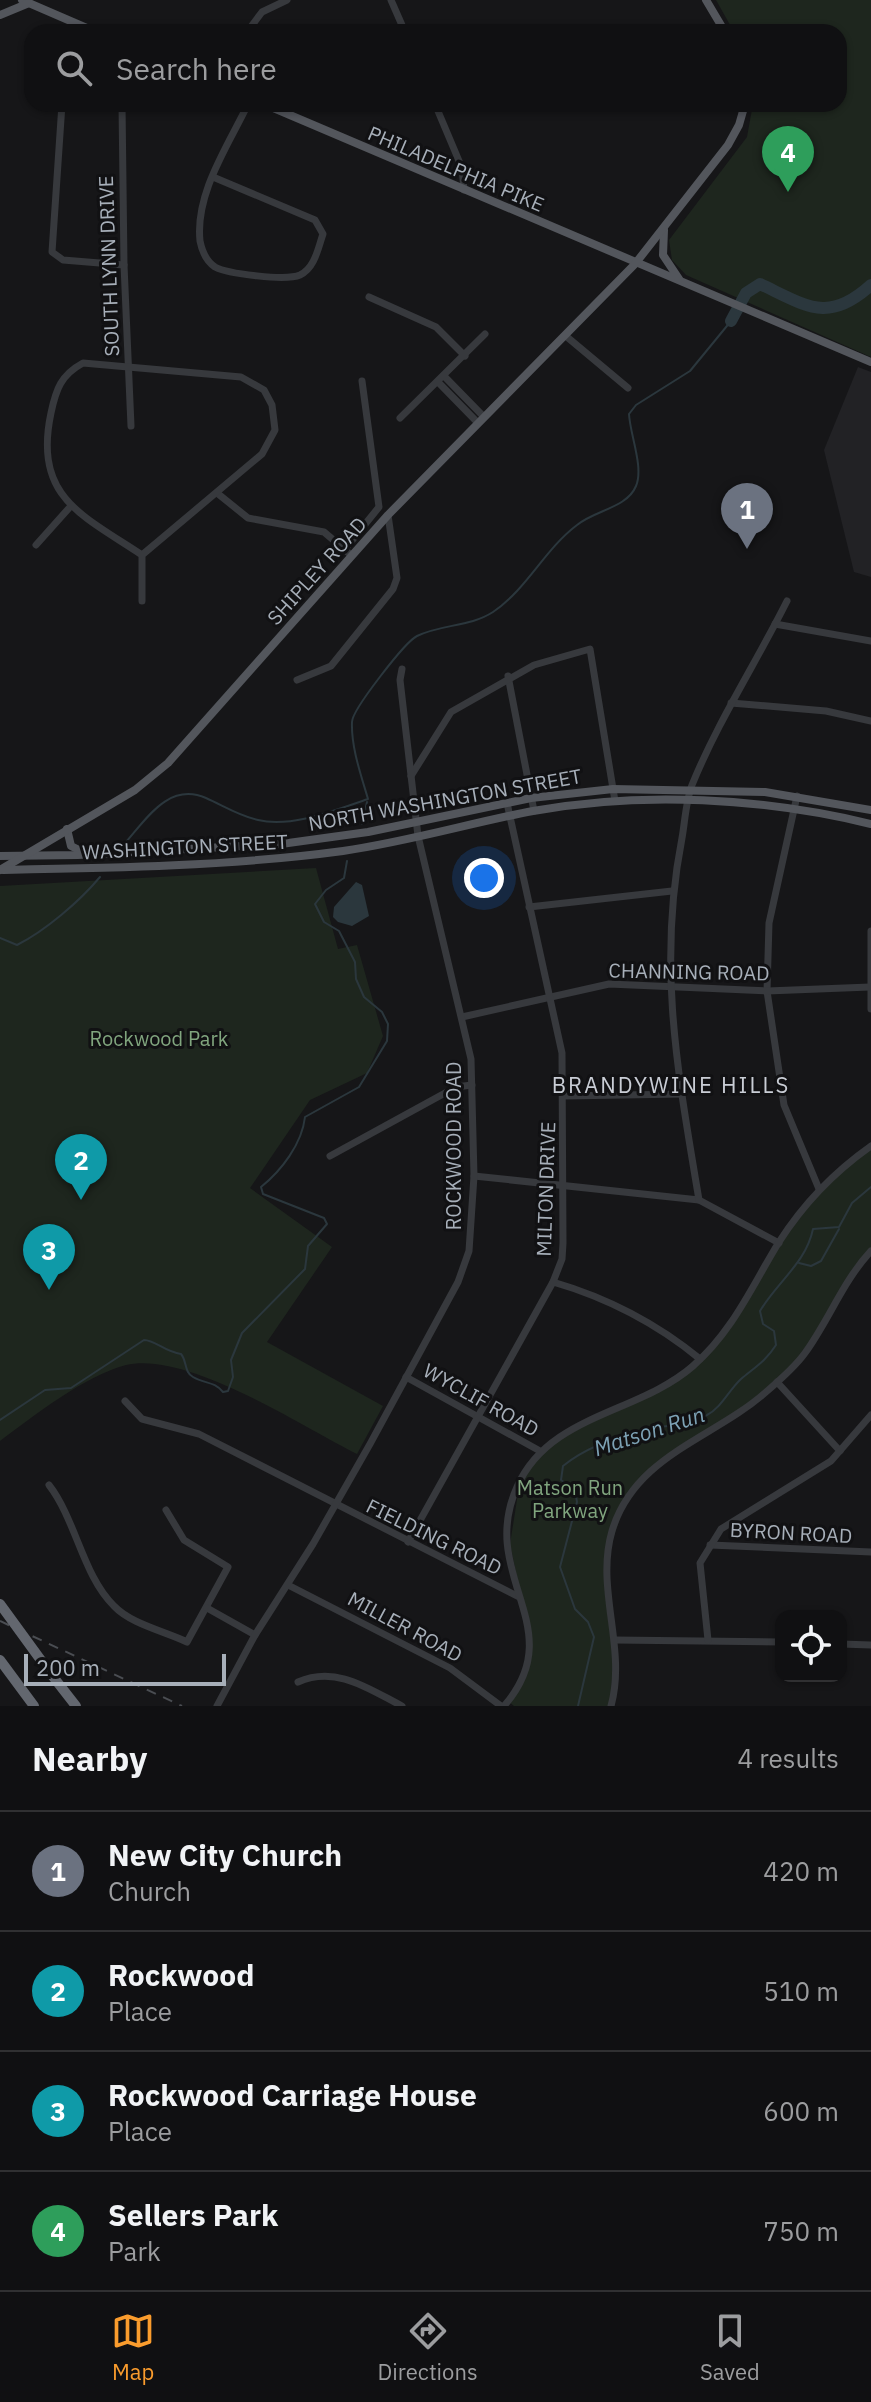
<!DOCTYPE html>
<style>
:root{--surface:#101012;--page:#19191b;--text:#f1f3f6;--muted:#9c9d9f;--line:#303032;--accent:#fa9c2d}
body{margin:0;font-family:"IBM Plex Sans",sans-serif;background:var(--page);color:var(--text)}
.controls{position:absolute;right:24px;bottom:24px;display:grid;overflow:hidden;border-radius:16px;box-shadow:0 2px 6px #0004}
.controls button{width:72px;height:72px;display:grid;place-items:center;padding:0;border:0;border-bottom:2px solid var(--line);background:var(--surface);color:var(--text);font:40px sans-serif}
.scale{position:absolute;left:24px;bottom:20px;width:202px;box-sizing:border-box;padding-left:8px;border:4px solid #a7afb9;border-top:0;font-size:22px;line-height:28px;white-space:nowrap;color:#a7afb9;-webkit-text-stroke:6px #111113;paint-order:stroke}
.you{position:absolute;left:484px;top:878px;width:28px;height:28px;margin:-20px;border:6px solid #fff;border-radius:50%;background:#1a73e8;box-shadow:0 0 0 12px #1a73e833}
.badge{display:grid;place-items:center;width:52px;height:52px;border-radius:50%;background:var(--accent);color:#fff;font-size:26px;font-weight:700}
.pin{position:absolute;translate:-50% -66px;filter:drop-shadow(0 2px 4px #0008)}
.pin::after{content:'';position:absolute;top:42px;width:28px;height:24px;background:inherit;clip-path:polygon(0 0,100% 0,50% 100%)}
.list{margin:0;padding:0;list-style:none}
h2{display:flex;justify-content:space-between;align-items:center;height:104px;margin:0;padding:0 32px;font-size:34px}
h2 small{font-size:26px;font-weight:400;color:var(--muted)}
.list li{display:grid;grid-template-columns:52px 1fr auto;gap:24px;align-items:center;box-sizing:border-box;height:120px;padding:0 32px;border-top:2px solid var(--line)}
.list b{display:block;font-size:30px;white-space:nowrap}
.list p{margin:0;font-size:26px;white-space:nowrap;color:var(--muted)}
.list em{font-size:26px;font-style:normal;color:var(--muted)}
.icon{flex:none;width:44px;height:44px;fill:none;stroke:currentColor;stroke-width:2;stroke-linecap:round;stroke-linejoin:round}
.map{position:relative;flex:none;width:871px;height:1706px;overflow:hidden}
.search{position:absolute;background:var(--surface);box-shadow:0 2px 6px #0004;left:24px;right:24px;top:24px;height:88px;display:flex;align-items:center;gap:20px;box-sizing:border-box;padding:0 28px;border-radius:24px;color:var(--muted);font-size:30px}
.sheet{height:584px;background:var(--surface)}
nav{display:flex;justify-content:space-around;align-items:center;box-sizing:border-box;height:112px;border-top:2px solid var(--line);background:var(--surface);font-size:22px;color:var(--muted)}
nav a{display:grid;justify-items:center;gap:4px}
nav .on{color:var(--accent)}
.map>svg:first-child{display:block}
.built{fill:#222225}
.green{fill:#1e261e}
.water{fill:#2b373d}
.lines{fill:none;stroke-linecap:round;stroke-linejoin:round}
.stream{stroke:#2b373d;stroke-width:2}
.river{stroke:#2b373d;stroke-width:12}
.minor{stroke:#37393d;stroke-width:7}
.major{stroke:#53565c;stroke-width:8}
.highway{stroke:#63676f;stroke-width:10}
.rail{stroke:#4a4d52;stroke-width:2;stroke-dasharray:10 8;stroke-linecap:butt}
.highway-bridge{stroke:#63676f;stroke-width:10}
.labels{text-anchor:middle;stroke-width:6;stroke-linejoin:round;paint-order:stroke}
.street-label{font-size:20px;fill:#a7afb9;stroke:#111113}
.park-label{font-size:20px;fill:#80a57e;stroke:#111113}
.neighbourhood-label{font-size:22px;letter-spacing:2px;fill:#c9cdd5;stroke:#111113}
.water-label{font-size:22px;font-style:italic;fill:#7da2b5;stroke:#111113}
</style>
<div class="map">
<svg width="871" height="1706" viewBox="0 0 871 1706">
<rect width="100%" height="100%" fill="#161618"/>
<path class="built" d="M858,367l13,5v205l-17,-5 -30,-122z"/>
<g class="green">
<path d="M716,0h155v357l-185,-82 -14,-15 -3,-20 78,-103 6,-33h86v-72h-105z"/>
<path d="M316,868l22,81 19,-4 26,91 -16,37 -57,27 -60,88 82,59 -65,95 116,64 -26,48c-56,-28 -169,-103 -231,-89 -40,10 -94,52 -126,76v-555z"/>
<path d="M871,1146v105l-67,104 -40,39 -103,66 -36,43 -17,51 7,86 -5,66h-96l-6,-5 14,-22 9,-35 -21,-100 10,-63 20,-30 33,-23 98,-46 63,-60 68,-113z"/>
</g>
<path class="water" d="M356,882l6,3 7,31 -17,10 -14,-4 -5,-5 1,-10z"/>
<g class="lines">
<g class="stream">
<path d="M362,824l5,-22"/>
<path d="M126,842c21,-24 43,-60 80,-44 18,8 33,18 52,22 34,8 77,-10 110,-21 -7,-24 -17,-52 -16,-77 0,-12 53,-80 65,-86 25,-12 53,-9 76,-24 34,-23 51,-62 84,-87 18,-15 50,-17 59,-39 8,-19 -6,-51 -7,-72l7,-9 54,-34 41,-50"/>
<path d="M0,938l17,7c28,-14 63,-44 83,-68"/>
<path d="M799,1263l12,3 10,-5 18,-32"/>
<path d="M0,1420l45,-30 26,-2 73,-48c11,0 21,12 37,14 6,7 3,18 12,23 12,7 21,4 30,15l5,-1 5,-14 -2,-17 11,-27 63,-64 3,-23 19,-22 -3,-6 -61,-24 -2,-7c20,-16 41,-43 44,-70l54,-30 28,-46 1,-17 -6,-12 -18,-15 -8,-18 -1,-17 -16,-31 -15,-9 -9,-18 11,-14 18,-12 3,-17"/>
<path d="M578,1706l16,-69 -6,-15 -13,-13 -15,-42 17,-65 -2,-12 -14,-10 2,-14c23,-19 56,-30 85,-37 20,-4 41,-3 59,-14 14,-7 22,-25 34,-36 13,-11 25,-18 35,-34l-2,-14 -11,-7 -3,-13c17,-29 46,-48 53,-82l26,-2 13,-24 19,-16"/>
</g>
<path class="river" d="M731,321l15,-28 14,-9c47,22 68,40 111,1"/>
<g class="minor">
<path d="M391,0l14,32"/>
<path d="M247,32l15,-20 25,-12"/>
<path d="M62,104l-10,148 11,8 61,5"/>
<path d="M122,104l2,161 7,161"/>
<path d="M435,104l27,64 2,22"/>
<path d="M213,177l102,43 8,14c-5,14 -8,34 -23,41 -14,6 -72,-1 -85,-8 -9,-6 -13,-16 -15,-26 -5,-48 28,-95 48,-137"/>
<path d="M369,297l67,30 29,29"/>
<path d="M567,337l61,51"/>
<path d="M444,376l40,41"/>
<path d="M438,382l40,41"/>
<path d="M400,418l85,-84"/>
<path d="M217,493l31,25 76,14 27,23"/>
<path d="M36,545l34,-38"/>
<path d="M345,549l34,-42 -17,-126"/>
<path d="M142,601v-46c-60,-40 -109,-58 -91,-142 5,-24 10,-38 32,-50l158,14 23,13 8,15 3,25 -13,24 -120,101"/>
<path d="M775,624l96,17"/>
<path d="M508,676l26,135"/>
<path d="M297,680l34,-14 62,-77 4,-11 -9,-63"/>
<path d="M731,703l95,8 45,10"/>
<path d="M411,776l40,-64 83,-47 56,-16 25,152"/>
<path d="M797,796l-28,127 -2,68 17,114 35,84"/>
<path d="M529,907l143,-16"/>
<path d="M871,931v78"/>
<path d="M462,1017l147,-33 158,7 103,-4"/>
<path d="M564,1096l118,-2"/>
<path d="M330,1156l126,-69 16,-2"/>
<path d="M474,1176l225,24 80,43"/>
<path d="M699,1200c-21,-126 -42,-234 -17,-362 3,-17 4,-38 10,-53 26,-64 64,-122 95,-184"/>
<path d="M553,1282c55,16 102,40 147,77"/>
<path d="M406,1377l134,74"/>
<path d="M777,1382l63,69"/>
<path d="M125,1401l17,18 57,15 320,163"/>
<path d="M49,1485c27,35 34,91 65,121 17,18 50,25 73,36l41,-75 -44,-27 -18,-30"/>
<path d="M408,1542l145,-260 9,-23 1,-16 -1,-190 -55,-250"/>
<path d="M710,1545l161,7"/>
<path d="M288,1585l162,83 51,38"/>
<path d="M207,1608l48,27"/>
<path d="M615,1640l166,2"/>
<path d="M708,1640l-8,-77 21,-34 110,-68 40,-46"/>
<path d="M841,1644l30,1"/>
<path d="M298,1682c38,-17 71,7 104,24"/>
<path d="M217,1706l38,-71 58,-91 57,-100 88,-162 11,-31 5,-75 -3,-117 -53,-223 -18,-156 2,-11"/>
<path d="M504,1706c68,-78 -27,-130 13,-219 32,-73 121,-73 176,-121 40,-35 59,-80 86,-124 25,-39 55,-70 92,-96"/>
<path d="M611,1706c16,-58 -16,-117 1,-175 23,-76 101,-92 154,-139 14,-12 29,-25 39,-39 24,-33 38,-72 66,-102"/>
</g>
<g class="major">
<path d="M22,0l74,32"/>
<path d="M706,0l19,32"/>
<path d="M0,15l29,-12"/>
<path d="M264,104l607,258"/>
<path d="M664,230l-1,25 16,24"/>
<path d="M67,829l4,17 12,6"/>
<path d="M0,856l78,-1 203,-11 87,-12 163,-34 82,-9 152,3 106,18"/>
<path d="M0,870l135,-80 33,-27 220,-248 247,-251 93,-119 11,-20 6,-21"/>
<path d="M3,870c113,-2 228,-4 340,-19 64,-9 127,-28 190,-40 110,-20 230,-13 338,13"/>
</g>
<g class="highway">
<path d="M0,1660l34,46"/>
<path d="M51,1674l25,32"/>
</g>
<path class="rail" d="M0,1621l182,85"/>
<path class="highway-bridge" d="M0,1604l51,70"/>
</g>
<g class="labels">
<g class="street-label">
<text transform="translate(456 169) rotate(23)" y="7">PHILADELPHIA PIKE</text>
<text transform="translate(109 266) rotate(-92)" y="7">SOUTH LYNN DRIVE</text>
<text transform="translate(317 571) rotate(-48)" y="7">SHIPLEY ROAD</text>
<text transform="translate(445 800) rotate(-10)" y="7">NORTH WASHINGTON STREET</text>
<text transform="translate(185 847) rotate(-3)" y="7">WASHINGTON STREET</text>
<text transform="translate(689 972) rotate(1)" y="7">CHANNING ROAD</text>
<text transform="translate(454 1146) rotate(-90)" y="7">ROCKWOOD ROAD</text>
<text transform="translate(546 1189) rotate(-88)" y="7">MILTON DRIVE</text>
<text transform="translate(481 1400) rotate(29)" y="7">WYCLIF ROAD</text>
<text transform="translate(791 1533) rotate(3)" y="7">BYRON ROAD</text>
<text transform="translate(434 1537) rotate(26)" y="7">FIELDING ROAD</text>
<text transform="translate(405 1627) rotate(28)" y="7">MILLER ROAD</text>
</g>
<g class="park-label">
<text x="159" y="1046">Rockwood Park</text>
<text x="570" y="1495">Matson Run<tspan x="570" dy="23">Parkway</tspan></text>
</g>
<g class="neighbourhood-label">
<text x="671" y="1093">BRANDYWINE HILLS</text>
</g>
<g class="water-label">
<text transform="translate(649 1431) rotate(-18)" y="8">Matson Run</text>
</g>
</g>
</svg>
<div class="controls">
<button><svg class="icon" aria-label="locate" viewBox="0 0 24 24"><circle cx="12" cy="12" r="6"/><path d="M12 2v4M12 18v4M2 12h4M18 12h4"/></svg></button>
</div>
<div class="scale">200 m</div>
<div class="you"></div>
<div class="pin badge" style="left:747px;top:549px;background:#6b7280">1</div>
<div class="pin badge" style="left:81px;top:1200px;background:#0f9aa8">2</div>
<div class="pin badge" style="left:49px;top:1290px;background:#0f9aa8">3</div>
<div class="pin badge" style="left:788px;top:192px;background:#2e9e5b">4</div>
<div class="search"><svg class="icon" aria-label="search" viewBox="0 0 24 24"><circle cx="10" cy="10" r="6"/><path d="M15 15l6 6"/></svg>Search here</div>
</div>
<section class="sheet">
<h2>Nearby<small>4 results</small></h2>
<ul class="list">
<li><span class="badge" style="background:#6b7280">1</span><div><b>New City Church</b><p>Church</p></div><em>420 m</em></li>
<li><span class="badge" style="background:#0f9aa8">2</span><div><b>Rockwood</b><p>Place</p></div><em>510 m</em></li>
<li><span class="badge" style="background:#0f9aa8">3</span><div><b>Rockwood Carriage House</b><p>Place</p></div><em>600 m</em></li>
<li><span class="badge" style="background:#2e9e5b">4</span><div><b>Sellers Park</b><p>Park</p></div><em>750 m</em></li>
</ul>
</section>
<nav>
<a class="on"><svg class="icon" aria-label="map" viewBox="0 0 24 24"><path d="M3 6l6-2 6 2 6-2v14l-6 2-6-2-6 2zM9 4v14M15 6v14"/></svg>Map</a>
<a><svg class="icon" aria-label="directions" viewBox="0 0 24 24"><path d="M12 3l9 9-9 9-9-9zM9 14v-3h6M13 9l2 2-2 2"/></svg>Directions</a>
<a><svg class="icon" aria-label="saved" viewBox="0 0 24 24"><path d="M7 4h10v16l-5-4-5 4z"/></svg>Saved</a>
</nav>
